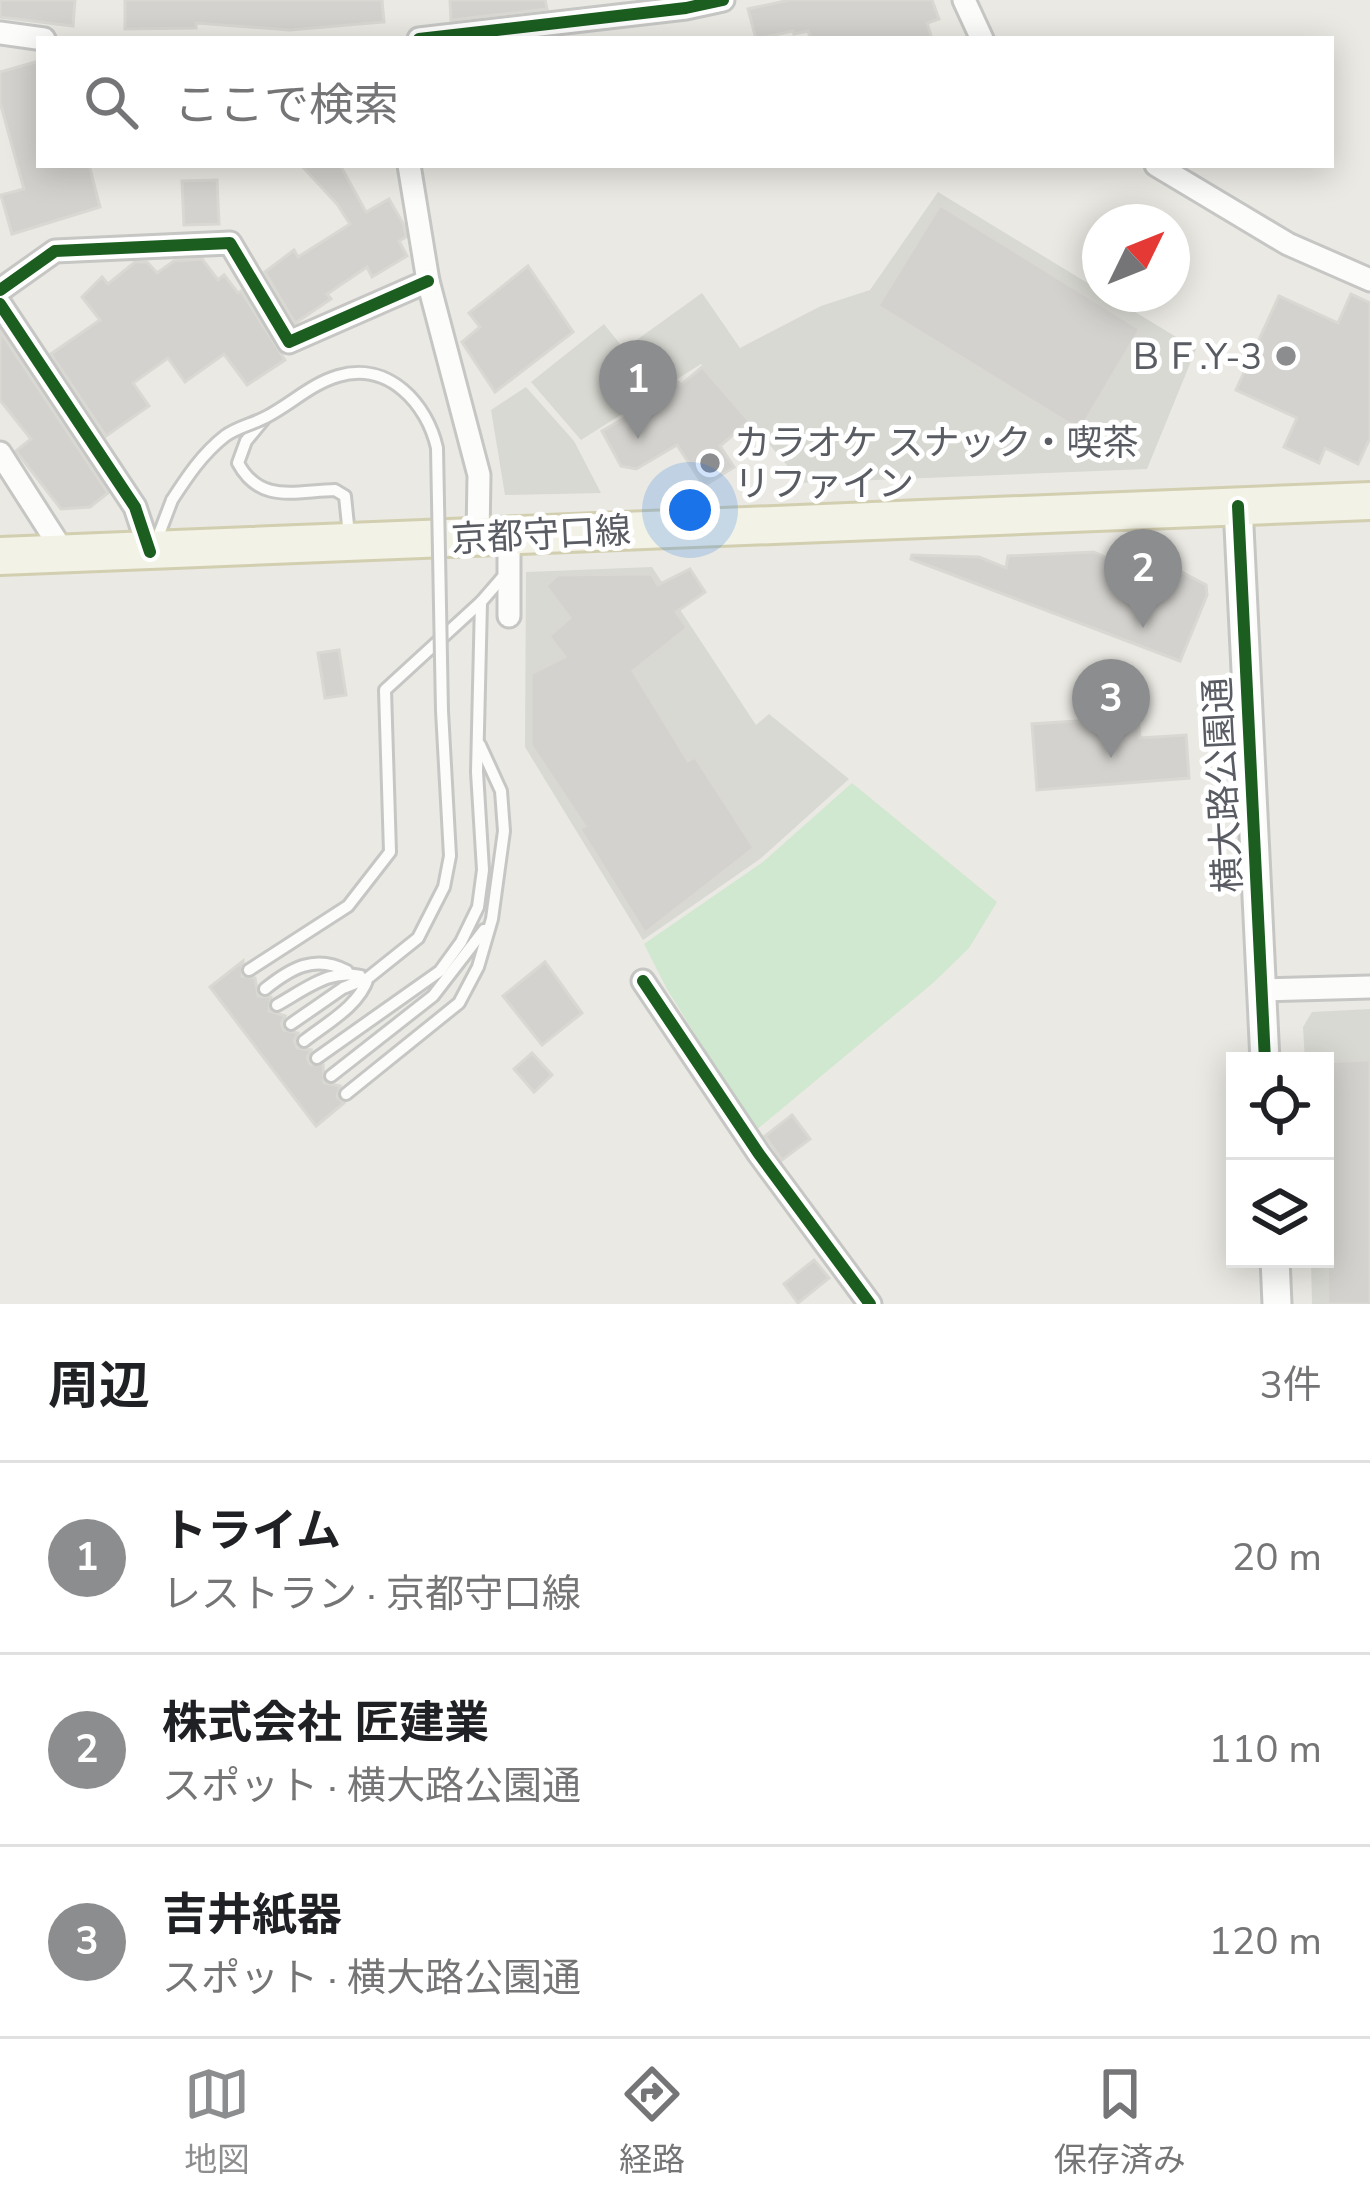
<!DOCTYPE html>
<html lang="ja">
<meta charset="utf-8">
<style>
:root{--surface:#fff;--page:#f6f6f6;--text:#202124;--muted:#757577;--line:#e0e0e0;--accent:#8c8d8f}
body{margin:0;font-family:"Nunito Sans","Noto Sans JP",sans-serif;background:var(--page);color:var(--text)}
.controls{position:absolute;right:36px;bottom:36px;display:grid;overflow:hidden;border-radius:0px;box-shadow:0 6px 30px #0003}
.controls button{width:108px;height:108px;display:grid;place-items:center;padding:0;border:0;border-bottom:3px solid var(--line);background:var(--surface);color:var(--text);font:60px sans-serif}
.compass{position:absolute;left:1082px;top:204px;width:108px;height:108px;border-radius:50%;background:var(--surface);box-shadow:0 6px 30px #0003;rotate:47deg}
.you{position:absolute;left:690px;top:510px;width:42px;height:42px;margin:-30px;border:9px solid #fff;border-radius:50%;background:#1a73e8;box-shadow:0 0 0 18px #1a73e833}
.badge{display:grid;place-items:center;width:78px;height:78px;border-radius:50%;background:var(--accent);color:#fff;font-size:39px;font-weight:700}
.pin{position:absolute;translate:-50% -99px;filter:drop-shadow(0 3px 6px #0008)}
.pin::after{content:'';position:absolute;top:63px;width:42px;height:36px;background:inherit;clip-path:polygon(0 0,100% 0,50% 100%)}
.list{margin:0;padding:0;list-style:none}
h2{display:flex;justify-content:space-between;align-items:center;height:156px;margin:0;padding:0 48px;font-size:51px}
h2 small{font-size:39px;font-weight:400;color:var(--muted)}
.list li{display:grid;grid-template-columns:78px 1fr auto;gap:36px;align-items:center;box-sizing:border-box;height:192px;padding:0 48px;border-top:3px solid var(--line)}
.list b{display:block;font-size:45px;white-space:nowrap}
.list p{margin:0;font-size:39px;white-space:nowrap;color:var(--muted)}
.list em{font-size:39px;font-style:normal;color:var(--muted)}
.icon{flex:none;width:66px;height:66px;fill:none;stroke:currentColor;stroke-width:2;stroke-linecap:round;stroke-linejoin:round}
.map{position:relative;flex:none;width:1370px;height:1304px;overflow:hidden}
.search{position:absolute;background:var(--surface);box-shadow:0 6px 30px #0003;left:36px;right:36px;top:36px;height:132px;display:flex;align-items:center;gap:30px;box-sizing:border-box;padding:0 42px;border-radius:0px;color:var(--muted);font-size:45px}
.sheet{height:732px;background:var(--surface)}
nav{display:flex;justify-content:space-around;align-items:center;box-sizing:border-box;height:168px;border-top:3px solid var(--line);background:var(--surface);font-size:33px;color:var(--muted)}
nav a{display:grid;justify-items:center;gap:6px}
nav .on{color:var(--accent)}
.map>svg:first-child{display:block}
.industrial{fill:#d9d9d3}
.green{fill:#d0e7d0}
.building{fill:#d3d2ce;stroke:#d9d8d2;stroke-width:3}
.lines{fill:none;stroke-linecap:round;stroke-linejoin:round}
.service-casing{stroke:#c6c7c5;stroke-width:16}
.minor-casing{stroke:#c6c7c5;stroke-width:27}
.tertiary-casing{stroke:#c6c7c5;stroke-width:33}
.primary-casing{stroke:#d2ceb0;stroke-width:42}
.service{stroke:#fcfcfb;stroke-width:10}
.minor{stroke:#fcfcfb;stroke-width:21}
.tertiary{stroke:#fcfcfb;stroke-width:27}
.primary{stroke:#f2f2e6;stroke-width:36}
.service-bridge-casing{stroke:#c6c7c5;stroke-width:16;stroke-linecap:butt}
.service-bridge{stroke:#fcfcfb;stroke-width:10}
.cycleway-casing{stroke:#fff;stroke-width:20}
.cycleway{stroke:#1b5e20;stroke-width:12}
.poi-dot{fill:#8c8d8f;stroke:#fff;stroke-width:4.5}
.labels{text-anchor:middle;stroke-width:10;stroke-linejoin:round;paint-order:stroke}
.poi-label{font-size:36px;fill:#595c62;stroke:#fff;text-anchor:end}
.street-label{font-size:36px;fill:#595c62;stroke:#fff}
</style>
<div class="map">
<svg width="1370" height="1304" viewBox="0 0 1370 1304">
<rect width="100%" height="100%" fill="#eae9e3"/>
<g class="industrial">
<path d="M938,192l258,157 -49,120 -345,14 -101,-119 -120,76 -50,-58 73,-58 20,25 78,-56 38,55 81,-42 49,-16z"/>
<path d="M526,387l48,54 27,52 -96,2 -14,-85z"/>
<path d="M652,567l104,158 13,-11 80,65 -89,80 -117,81 -118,-193 1,-175z"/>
<path d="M1370,1009v295h-58l-1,-45h14v-198h-20l-2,-34 9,-15z"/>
</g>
<path class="green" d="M852,783l145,119 -28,46 -36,35 -178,148 -88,-142 -23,-45 119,-82z"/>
<g class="building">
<path d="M0,0h75l-2,26 -73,-9z"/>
<path d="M125,0h257l2,22 -94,8 -94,-7v5l-71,1z"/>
<path d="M450,0h95l2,9 -96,11z"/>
<path d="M790,0h142l7,19 -12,4 5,16h-121l-3,-8 -14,3 -1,-3 -37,8 -8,-30z"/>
<path d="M39,61v104h50l11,42 -88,27 -11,-39 23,-6 -24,-87v-30z"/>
<path d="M301,165h39l26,47 23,-13 15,26 2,12 -7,4 8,15 -35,21 -5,-10 -40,27 4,5 -36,24 -30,-51 29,-22 4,7 52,-33 -13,-20z"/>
<path d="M217,180l2,44 -35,1 -2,-44z"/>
<path d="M940,205l200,124 -60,101 -202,-124z"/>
<path d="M202,259l16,21 6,-5 14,18 3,-2 44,69 -38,25 -23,-31 -39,28 -17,-24 -35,25 16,23 -43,30 -55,-82 49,-34 -18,-23 20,-20 6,7 27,-22h12l10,11 17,-12z"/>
<path d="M528,266l45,66 -78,60 -33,-50 18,-15 -11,-14z"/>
<path d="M1351,294l19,9v135l-12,26 -33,-16 -6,15 -35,-16 13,-29 -61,-28 43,-94 59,27z"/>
<path d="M0,331l108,162 -18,14 -29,2 -45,-58 15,-12 -31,-39z"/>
<path d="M702,367l47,54 -29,25 14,21 -30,19 -27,-41 -41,24 -15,-3 -19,-35 59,-34 17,-15 3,3z"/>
<path d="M1094,552l35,16 11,-15 9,2 57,30 1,10 -27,66 -269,-102 1,-4 67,2 27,11 2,-12z"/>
<path d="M690,569l15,23 -29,20 11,16 -54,43 55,90 7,-4 59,91 -109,85 -65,-104 5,-3 -54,-81v-71l34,-17 -16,-21 21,-18 -24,-32 12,-11 93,-1 7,11z"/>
<path d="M339,650l7,45 -21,3 -7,-45z"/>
<path d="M1138,717l2,21 46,-3 3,43 -152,12 -5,-66z"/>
<path d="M243,961l-1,15 13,2 3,18 13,1 -2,14 16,5 -4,8 3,6 14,3 -4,8 3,7 14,2 -4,8 3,6 13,1 1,18 16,3 -3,11 7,6 -28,23 -106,-139z"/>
<path d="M545,962l37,51 -40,32 -39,-49z"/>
<path d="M532,1053l20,22 -18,17 -20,-23z"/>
<path d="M1370,1060v244h-42l-3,-242z"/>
<path d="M792,1115l18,24 -28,21 -17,-24z"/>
<path d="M814,1260l15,18 -31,25 -14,-19z"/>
</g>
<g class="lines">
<g class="service-casing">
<g id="service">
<path d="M265,418l-19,23 -8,22c22,41 56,28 97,27l10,6 4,39"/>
<path d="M156,542l16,-42"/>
<path d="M249,970l99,-64 42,-54 -5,-162 96,-88"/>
<path d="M265,989c26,-21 50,-35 82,-18"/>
<path d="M277,1005c32,-18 55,-39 91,-27"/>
<path d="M291,1024l52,-36 25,-10"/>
<path d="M304,1041c23,-18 55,-35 64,-63"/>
<path d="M317,1058l123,-87 21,-29 17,-35 5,-37 -6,-98 4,-170 26,-30"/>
<path d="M331,1076l102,-80 51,-66"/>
<path d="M346,1094l113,-91 19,-36 14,-48 12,-88 -3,-40 -21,-46"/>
</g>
</g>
<g class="minor-casing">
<g id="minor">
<path d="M964,0l18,39"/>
<path d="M0,33l44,6"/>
<path d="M419,39l267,-31 37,-8"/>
<path d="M409,165l19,116 51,194 -1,62"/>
<path d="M1156,165l132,79 82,36"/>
<path d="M0,290l55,-39 175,-8 59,99 139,-61"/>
<path d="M0,304l135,203 15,45"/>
<path d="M0,453l64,100"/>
<path d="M509,616v-83"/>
<path d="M643,981l116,173 111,150"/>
<path d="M1262,990l108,-3"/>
</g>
</g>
<g class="tertiary-casing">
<g id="tertiary">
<path d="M1238,506l27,555"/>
<path d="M1275,1259l2,45"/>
</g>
</g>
<g class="primary-casing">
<path id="primary" d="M0,556l1370,-55"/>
</g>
<use href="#service" class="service"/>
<use href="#minor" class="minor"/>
<use href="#tertiary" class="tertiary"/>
<use href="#primary" class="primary"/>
<g class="service-bridge-casing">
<path id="service-bridge" d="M172,500c15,-23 30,-46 53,-64 12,-9 28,-12 41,-19 25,-13 45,-33 72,-41 51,-15 89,28 99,72l5,263 8,145 -6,31 -26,51 -50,40"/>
</g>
<use href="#service-bridge" class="service-bridge"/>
<g class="cycleway-casing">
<g id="cycleway">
<path d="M419,39l267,-31 37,-8"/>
<path d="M0,290l55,-39 175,-8 59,99 139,-61"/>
<path d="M0,304l135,203 15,45"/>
<path d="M1238,506l27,555"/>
<path d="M643,981l116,173 111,150"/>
</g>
</g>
<use href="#cycleway" class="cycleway"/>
</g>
<g class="poi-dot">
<circle cx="1286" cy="356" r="12"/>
<circle cx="710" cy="463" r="12"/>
</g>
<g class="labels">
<g class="poi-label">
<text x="1262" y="369">ＢＦ.Y-3</text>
<text x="734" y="455" text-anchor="start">カラオケ スナック・喫茶<tspan x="734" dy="41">リファイン</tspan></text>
</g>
<g class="street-label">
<text transform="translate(541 534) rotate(-3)" y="13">京都守口線</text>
<text transform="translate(1222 785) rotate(-93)" y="13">横大路公園通</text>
</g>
</g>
</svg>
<div class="controls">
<button><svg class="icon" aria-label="locate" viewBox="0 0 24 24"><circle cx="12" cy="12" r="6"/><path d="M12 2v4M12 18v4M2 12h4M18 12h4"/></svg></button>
<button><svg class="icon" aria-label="layers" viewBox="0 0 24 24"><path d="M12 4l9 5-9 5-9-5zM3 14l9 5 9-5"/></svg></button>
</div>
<svg class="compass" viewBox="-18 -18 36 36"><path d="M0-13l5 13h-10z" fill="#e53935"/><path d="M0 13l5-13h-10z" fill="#757577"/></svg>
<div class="you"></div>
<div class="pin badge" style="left:638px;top:439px">1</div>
<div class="pin badge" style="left:1143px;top:628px">2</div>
<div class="pin badge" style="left:1111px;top:758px">3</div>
<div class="search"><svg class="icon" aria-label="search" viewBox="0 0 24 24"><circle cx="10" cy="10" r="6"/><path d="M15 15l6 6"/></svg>ここで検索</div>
</div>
<section class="sheet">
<h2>周辺<small>3件</small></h2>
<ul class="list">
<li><span class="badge">1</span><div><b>トライム</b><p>レストラン · 京都守口線</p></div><em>20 m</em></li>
<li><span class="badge">2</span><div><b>株式会社 匠建業</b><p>スポット · 横大路公園通</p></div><em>110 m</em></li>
<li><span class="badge">3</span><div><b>吉井紙器</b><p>スポット · 横大路公園通</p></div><em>120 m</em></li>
</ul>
</section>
<nav>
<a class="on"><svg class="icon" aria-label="map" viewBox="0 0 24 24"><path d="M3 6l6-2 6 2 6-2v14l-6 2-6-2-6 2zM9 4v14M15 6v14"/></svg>地図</a>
<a><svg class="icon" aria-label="directions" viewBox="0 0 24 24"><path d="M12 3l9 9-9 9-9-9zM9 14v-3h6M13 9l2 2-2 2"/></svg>経路</a>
<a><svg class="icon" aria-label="saved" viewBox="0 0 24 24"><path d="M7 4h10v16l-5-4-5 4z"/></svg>保存済み</a>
</nav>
